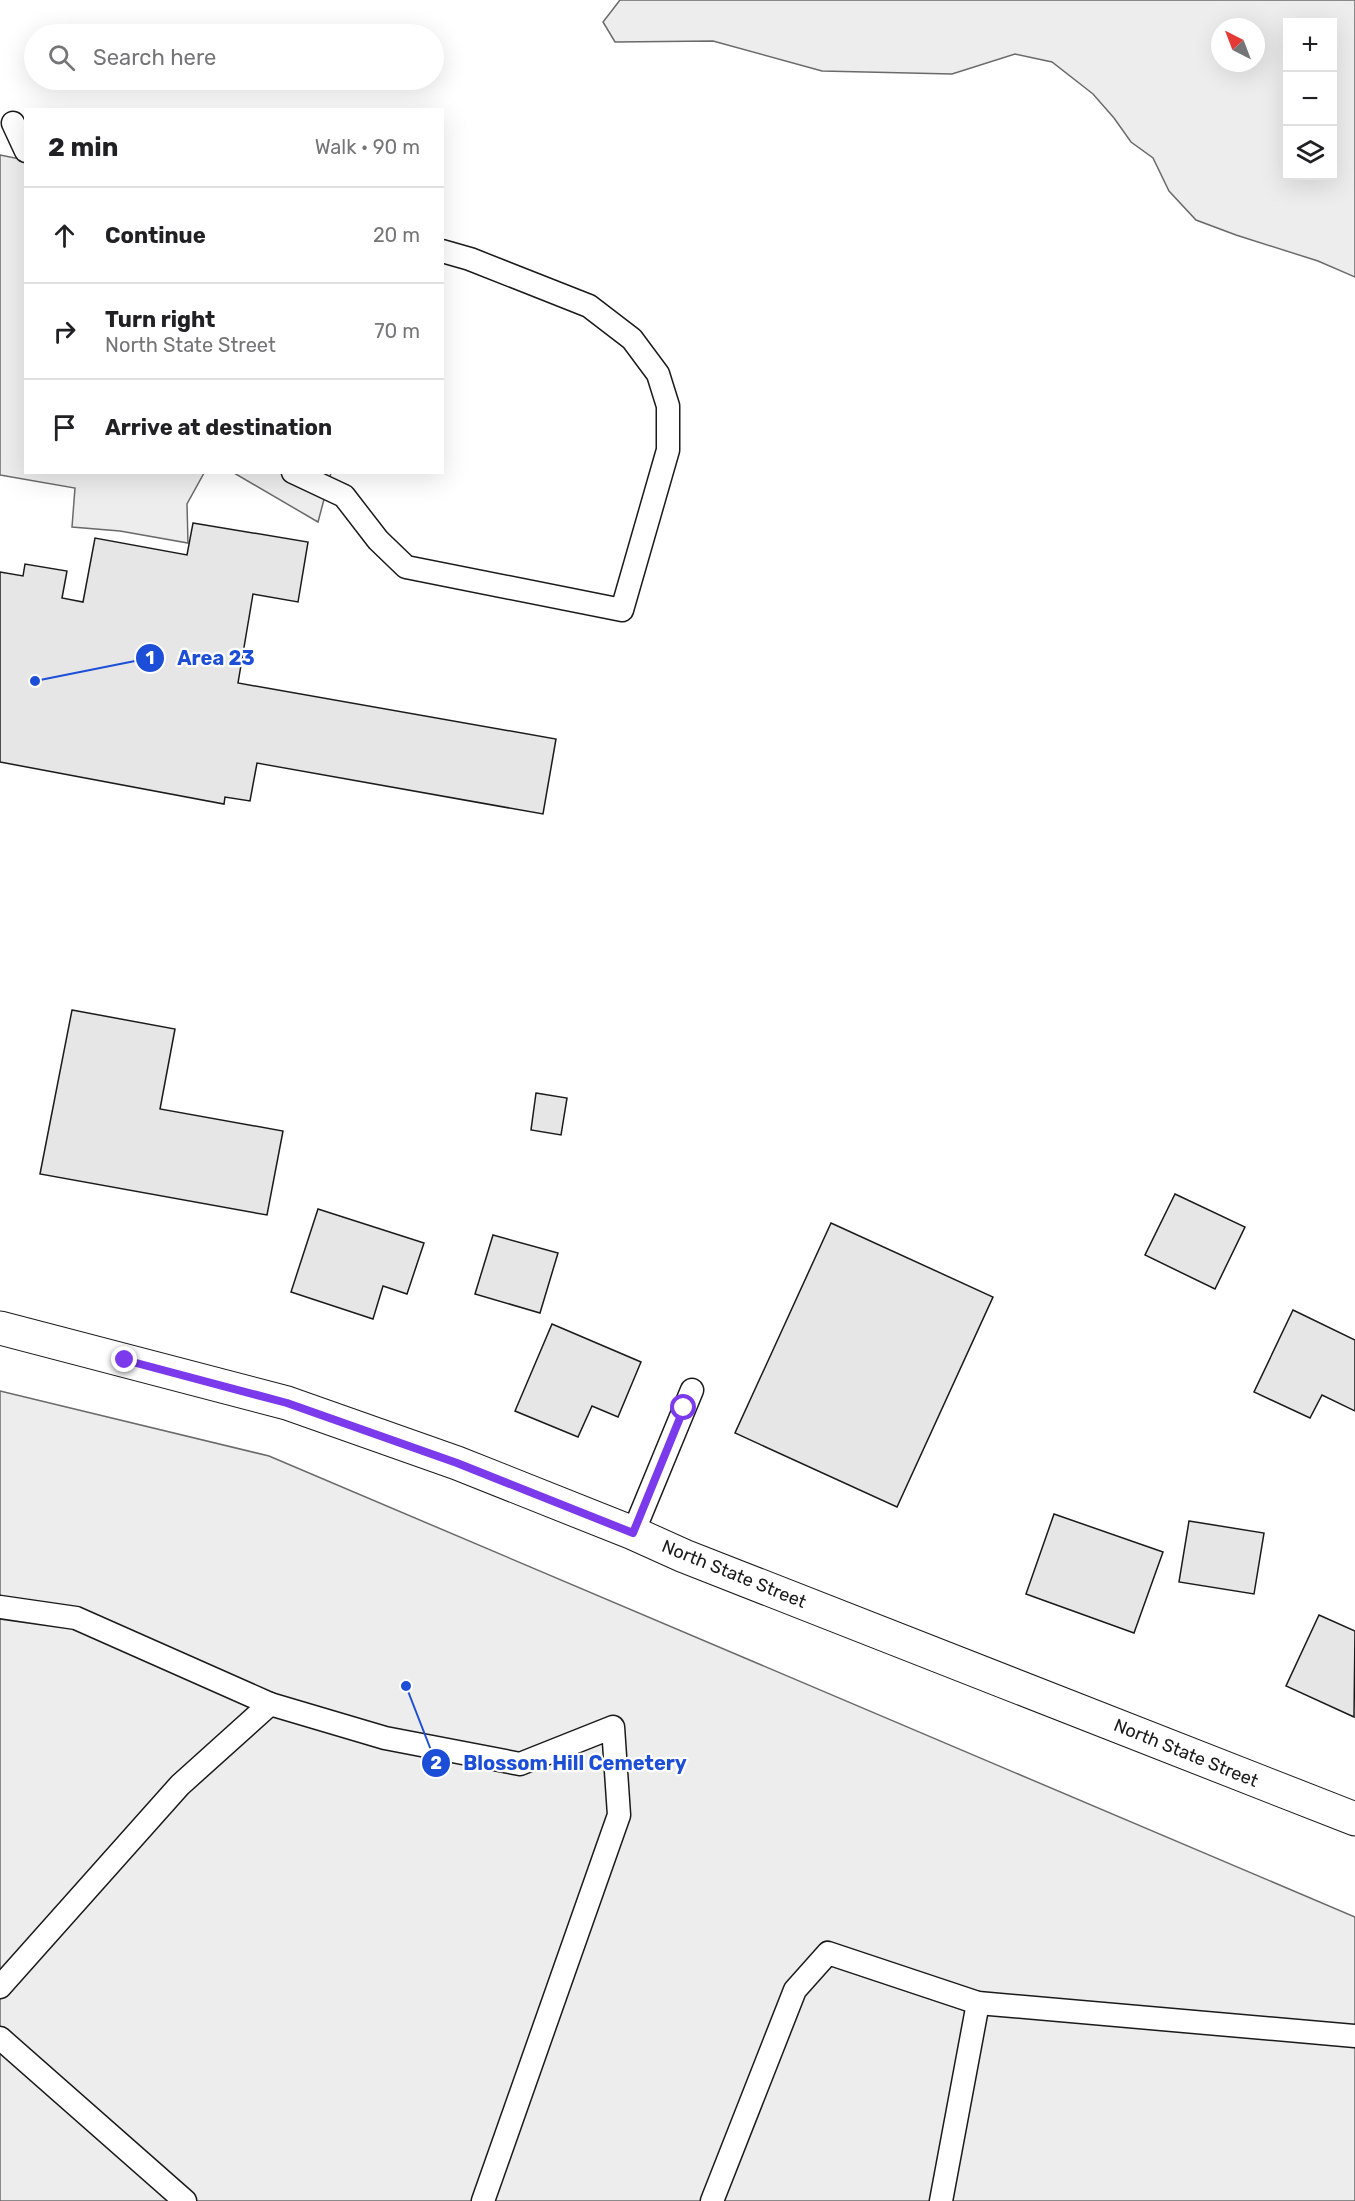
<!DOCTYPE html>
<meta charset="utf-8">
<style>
:root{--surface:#fff;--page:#f6f6f6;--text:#202124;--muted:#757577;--line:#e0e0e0}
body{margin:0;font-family:Rubik,sans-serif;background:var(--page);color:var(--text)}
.controls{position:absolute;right:18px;top:18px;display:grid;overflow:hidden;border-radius:0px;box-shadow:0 6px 24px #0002}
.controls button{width:54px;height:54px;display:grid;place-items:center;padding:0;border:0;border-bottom:2px solid var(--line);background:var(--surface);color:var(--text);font:30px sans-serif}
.compass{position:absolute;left:1211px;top:18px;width:54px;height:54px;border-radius:50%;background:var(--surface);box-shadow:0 6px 24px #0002;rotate:318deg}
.stop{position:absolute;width:18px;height:18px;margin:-14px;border:4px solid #7c3aed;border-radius:50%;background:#fff}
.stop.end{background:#7c3aed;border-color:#fff;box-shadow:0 2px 6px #0008}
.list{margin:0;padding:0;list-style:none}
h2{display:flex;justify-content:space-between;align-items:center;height:78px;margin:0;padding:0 24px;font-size:26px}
h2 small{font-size:20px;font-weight:400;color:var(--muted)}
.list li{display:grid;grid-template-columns:39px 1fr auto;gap:18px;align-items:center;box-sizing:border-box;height:96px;padding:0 24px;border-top:2px solid var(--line)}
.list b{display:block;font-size:22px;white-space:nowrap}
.list p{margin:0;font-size:20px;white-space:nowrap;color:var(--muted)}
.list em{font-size:20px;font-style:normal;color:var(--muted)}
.icon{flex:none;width:33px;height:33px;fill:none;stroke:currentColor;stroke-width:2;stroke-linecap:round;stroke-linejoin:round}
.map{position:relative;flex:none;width:1355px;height:2201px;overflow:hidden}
.search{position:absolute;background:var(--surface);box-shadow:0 6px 24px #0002;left:24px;top:24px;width:420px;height:66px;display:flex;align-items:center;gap:15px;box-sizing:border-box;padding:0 21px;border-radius:33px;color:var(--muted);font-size:22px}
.panel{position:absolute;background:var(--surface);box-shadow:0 6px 24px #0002;left:24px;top:108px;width:420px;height:366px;border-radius:0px}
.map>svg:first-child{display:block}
.built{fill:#ededed;stroke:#6a6a6a;stroke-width:1.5;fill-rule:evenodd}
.building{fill:#e6e6e6;stroke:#1a1a1a;stroke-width:1.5}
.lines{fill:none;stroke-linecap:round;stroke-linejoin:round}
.service-casing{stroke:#1a1a1a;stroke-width:25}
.primary-casing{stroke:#1a1a1a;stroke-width:35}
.service{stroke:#fff;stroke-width:22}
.primary{stroke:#fff;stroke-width:33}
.route{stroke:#7c3aed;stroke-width:8}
.labels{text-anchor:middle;stroke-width:4.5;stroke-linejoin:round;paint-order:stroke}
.street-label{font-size:18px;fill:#1a1a1a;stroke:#fff}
.leader{fill:none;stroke:#1d4ed8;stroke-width:2}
.callout-dot{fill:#1d4ed8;stroke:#fff;stroke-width:2}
.mark-label{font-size:18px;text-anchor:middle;font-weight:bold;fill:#fff}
.callout-label{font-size:20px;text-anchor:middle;font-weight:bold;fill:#1d4ed8;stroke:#fff;stroke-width:4.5;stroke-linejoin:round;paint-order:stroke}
</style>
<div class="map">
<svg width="1355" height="2201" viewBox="0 0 1355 2201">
<rect width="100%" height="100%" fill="#fff"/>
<g class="built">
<path d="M620,0h735v277l-37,-16 -82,-26 -40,-15 -27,-29 -16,-33 -22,-16 -17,-24 -21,-24 -41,-32 -37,-8 -63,20 -130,-3 -109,-30 -98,1 -12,-20zM1288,22h44v154h-44zM1220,27h36v36h-36z"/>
<path d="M0,155l25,5 1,312 178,1 -17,31 1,39 -68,-12 -48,-4 3,-39 -75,-13z"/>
<path d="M234,473h97l-13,49z"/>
<path d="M0,1391l269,65 1086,461v284h-1355z"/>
</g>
<g class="building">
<path d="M193,523l115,19 -10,60 -45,-8 -15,89 318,56 -13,75 -286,-51 -7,38 -25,-4 -1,7 -224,-42v-190l23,4 2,-12 42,7 -5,27 21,4 12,-64 92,17z"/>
<path d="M72,1010l103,19 -15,80 123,22 -16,84 -227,-41z"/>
<path d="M536,1093l31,5 -6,37 -30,-5z"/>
<path d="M1175,1194l70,33 -30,62 -70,-34z"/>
<path d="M318,1209l106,34 -17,51 -24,-8 -10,33 -82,-27z"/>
<path d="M831,1223l162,74 -96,210 -162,-74z"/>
<path d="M493,1235l65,18 -18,60 -65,-19z"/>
<path d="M1293,1310l62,30v71l-33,-16 -12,23 -56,-26z"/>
<path d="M552,1324l89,38 -23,55 -26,-11 -14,31 -63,-26z"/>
<path d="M1054,1514l109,38 -29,81 -108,-39z"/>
<path d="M1189,1521l75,12 -10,61 -75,-12z"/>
<path d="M1319,1615l36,16 -1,86 -68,-31z"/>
</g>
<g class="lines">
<g class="service-casing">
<g id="service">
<path d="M13,123l13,28"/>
<path d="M293,472l51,24 34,44 28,27 216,43 46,-160v-44l-10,-32 -26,-35 -43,-33 -119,-47 -28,-8"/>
<path d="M633,1533l59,-143"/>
<path d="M0,1607l76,11 194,86 115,34 135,26 93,-37 6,88 -136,386"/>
<path d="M0,1987l180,-202 90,-81"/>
<path d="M0,2038l185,163"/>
<path d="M712,2201l83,-211 33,-37 150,50 377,33"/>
<path d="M941,2201l37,-198"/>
</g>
</g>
<g class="primary-casing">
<path id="primary" d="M0,1328l287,75 170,60 176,70 51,23 671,263"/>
</g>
<use href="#service" class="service"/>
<use href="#primary" class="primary"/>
</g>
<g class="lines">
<path class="route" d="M125,1360l162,43 170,60 176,70 51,-125"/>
</g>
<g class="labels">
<g class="street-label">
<text transform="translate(734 1574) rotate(22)" y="6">North State Street</text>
<text transform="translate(1186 1753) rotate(22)" y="6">North State Street</text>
</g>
</g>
<path class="leader" d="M35 681L150 658M406 1686L436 1763"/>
<g class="callout-dot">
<circle cx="35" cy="681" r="6"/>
<circle cx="406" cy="1686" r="6"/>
<circle cx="150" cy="658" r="15"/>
<circle cx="436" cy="1763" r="15"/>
</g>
<g class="mark-label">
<text x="150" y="664">1</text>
<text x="436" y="1769">2</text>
</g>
<g class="callout-label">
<text x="216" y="665">Area 23</text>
<text x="575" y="1770">Blossom Hill Cemetery</text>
</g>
</svg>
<div class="controls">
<button>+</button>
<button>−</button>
<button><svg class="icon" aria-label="layers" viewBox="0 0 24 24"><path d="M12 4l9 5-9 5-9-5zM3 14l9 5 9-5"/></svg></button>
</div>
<svg class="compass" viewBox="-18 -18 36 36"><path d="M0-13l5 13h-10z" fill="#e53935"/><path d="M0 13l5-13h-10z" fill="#757577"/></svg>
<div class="stop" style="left:684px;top:1408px"></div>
<div class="stop end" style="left:125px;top:1360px"></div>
<div class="search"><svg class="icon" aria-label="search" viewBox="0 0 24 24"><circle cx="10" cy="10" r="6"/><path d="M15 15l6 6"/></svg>Search here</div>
<section class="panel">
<h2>2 min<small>Walk · 90 m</small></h2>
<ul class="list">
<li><svg class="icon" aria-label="ahead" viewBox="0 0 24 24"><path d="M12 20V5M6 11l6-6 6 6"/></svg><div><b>Continue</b></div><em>20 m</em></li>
<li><svg class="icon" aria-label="right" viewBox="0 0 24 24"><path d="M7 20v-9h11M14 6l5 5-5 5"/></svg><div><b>Turn right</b><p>North State Street</p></div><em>70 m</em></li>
<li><svg class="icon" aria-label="arrive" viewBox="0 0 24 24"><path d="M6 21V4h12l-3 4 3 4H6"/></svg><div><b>Arrive at destination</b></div></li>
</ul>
</section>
</div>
